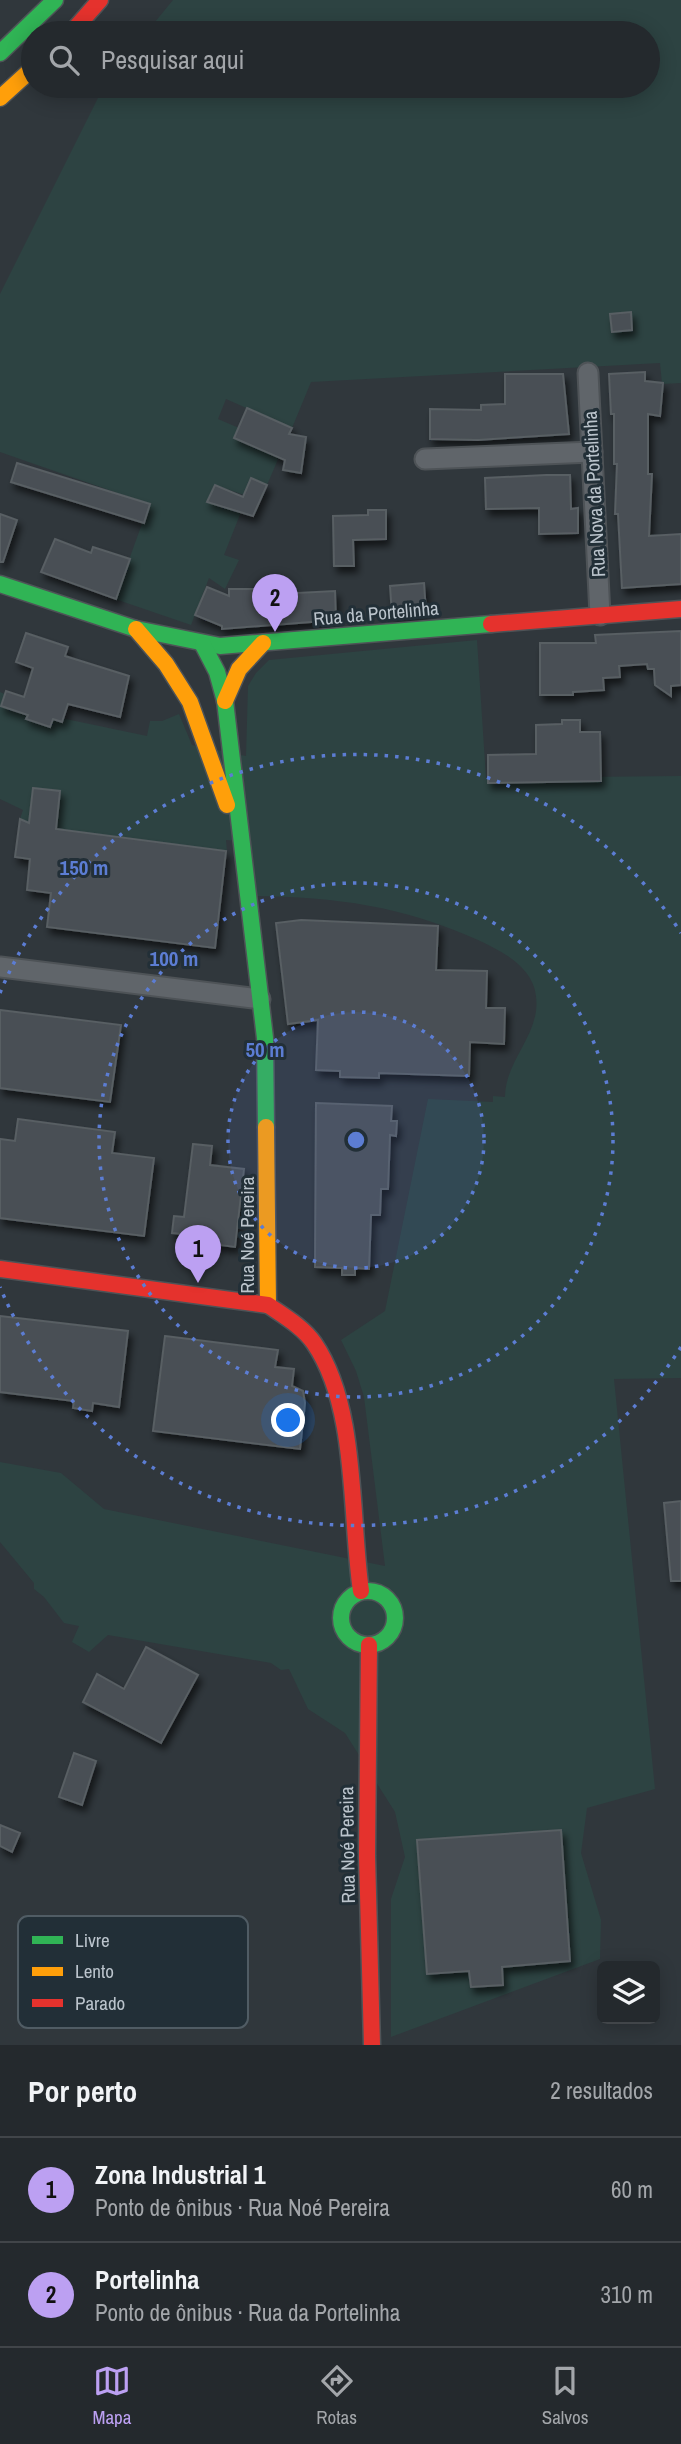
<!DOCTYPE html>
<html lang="pt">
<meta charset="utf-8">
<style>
:root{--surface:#24292d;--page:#2c3135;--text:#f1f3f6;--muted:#a3a6aa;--line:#414549;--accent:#bca0f2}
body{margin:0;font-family:"Archivo Narrow",sans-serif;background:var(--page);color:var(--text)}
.controls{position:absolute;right:21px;bottom:21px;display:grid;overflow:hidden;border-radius:10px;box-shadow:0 4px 18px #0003}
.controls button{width:63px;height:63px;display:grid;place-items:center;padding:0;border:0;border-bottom:2px solid var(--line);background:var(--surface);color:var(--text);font:35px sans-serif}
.you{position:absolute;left:289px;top:1421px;width:24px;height:24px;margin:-18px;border:5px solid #fff;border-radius:50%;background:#1a73e8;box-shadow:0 0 0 10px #1a73e833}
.badge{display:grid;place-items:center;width:46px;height:46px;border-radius:50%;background:var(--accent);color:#111;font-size:23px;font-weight:700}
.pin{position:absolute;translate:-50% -58px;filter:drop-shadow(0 2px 4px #0008)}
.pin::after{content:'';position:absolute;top:37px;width:24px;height:21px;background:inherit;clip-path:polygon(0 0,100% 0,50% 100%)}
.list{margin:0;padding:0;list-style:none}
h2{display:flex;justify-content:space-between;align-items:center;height:91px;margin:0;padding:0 28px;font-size:30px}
h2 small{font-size:23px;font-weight:400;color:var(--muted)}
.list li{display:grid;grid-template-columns:46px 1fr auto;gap:21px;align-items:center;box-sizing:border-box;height:105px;padding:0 28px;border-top:2px solid var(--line)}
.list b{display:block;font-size:26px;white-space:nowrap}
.list p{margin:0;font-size:23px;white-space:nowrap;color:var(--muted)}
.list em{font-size:23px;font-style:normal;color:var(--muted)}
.icon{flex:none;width:38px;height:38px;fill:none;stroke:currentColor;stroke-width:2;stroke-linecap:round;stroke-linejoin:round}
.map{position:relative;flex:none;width:681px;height:2045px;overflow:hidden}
.search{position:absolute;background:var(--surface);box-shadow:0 4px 18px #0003;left:21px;right:21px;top:21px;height:77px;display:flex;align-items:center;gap:18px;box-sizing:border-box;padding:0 24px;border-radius:38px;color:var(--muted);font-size:26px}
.sheet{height:301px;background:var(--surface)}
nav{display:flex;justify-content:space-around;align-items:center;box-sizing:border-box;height:98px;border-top:2px solid var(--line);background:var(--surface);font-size:19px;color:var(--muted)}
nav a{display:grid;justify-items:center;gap:4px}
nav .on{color:var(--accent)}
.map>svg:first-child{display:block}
.green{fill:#2d4342}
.building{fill:#494f54;stroke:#585e63;stroke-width:2;filter:url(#shadow)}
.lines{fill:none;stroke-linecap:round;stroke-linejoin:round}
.street-casing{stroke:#4e5357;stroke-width:23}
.fast-casing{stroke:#4e5357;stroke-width:19}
.slow-casing{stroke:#4e5357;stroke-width:19}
.jam-casing{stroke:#4e5357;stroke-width:19}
.street{stroke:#60656a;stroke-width:19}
.fast{stroke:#30b455;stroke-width:16}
.slow{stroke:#ff9f0a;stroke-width:16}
.jam{stroke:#e5322d;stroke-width:16}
.ring{fill:none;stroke:#5c7dd3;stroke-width:3.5;stroke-dasharray:3.5 7}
.labels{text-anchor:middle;stroke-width:6;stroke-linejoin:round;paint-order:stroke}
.street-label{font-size:19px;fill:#bbc4cc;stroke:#222f37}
.key{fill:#222f37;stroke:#505c64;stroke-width:2}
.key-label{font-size:19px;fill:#bbc4cc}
.centre{fill:#5c7dd3;stroke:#222f37;stroke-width:3.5}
.ring-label{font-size:21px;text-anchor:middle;font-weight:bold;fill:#5c7dd3;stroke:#222f37;stroke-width:6;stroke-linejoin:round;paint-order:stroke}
</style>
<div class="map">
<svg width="681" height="2045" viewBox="0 0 681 2045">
<defs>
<filter id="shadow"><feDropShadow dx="3.5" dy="6" stdDeviation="3.5" flood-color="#0009"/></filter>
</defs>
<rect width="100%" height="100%" fill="#30373c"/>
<g class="green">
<path d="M173,0h508v383l-19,1 -2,-21 -349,19 -19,46 -66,-29 -8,20 21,9 -5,10 51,5 -18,42 -23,10 -29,-10 -8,17 34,10 -17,43 15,5 -14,29 -16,-11 -18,47 -76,-26 34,-95 -149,-52v-158l104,-208h544v-53h-502z"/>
<path d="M477,640l9,138 195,-2v602l-67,1 41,410 -68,19 -6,45 20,67 -1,39 -209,78v-138l14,-42 -10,-45 -50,-79 -37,-24 -19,-40 -8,1 -10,-7 -163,-28 -19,17 -17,-10 7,-16 -15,-3 -20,-26 -10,-8v-6l-34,-41v-80l61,11 43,36 281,57 -21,-169 -8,-26 -15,-31 44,-29 43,-212 65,3v-6l12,1c0,-40 42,-67 29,-110 -8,-24 -35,-37 -56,-47 -75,-34 -142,-43 -224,-44l-4,-54 -24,-2 1,11 -192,-25 -15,-7 3,-9 -23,-11v-107l56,25 91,19 3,-15h12l17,-7 13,31 54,11 2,-70 8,-13 13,-13z"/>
</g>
<g class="building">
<path d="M631,312l1,18 -20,2 -2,-18z"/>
<path d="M645,372v9l18,2 -3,33 -12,-2v60h4l-3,62 32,-2v50l-59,4 -4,-74h-3l2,-50h-3v-50h-3l-2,-40z"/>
<path d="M505,374h58l6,60 -91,6 -48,-1v-30l51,1v-5l24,-1z"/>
<path d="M247,408l45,20 -3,6 17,3 -5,36 -18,-3 2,-10 -51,-22z"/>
<path d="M17,463l133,41 -6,19 -133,-41z"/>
<path d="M546,475h24l1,34 7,-1v25l-39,1v-26l-53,1 -1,-31z"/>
<path d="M251,478l16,7 -14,31 -46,-14 8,-17 28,12z"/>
<path d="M368,510h18v29l-33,1 1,26h-20l-1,-50 35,-1z"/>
<path d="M0,514l17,6 -14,42h-3z"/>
<path d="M55,539l36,14 2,-6 37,12 -14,40 -75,-27z"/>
<path d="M424,583l2,29 -34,3 -2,-29z"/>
<path d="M207,587l22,9v-7h49v5l57,-3 1,29 -114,9v-3l-27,-11z"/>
<path d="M681,631v54l-10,1v10l-16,-11 -1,-16h-6l-1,-5 -28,2 1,11 -17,1 1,12 -31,2v3h-33v-52h56l-1,-8z"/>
<path d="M26,633l42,14 -3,9 64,20 -9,41 -52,-13 -6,18 -9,-3 -3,8 -24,-8 2,-4 -27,-9 5,-15 18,6 9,-29 -17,-6z"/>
<path d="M562,720h18v12h20l1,49 -113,2v-28l48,-1v-29l26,-1z"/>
<path d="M33,788l27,3 -4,38 170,22 -11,97 -168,-21 4,-34 -24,-3 3,-31 -15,-2 5,-38 9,4z"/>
<path d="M301,920l137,6 -2,44 51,1 -1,37h19l-1,36 -34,-2 -1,34 -90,-3v5l-39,-1v-6l-24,-1 2,-50 -30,4 -12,-101z"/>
<path d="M0,1010l121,15 -11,77 -110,-14z"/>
<path d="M316,1103l76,3 -1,15h6l-1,15 -6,-1 -2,54h-7l-1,26h-9l-2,54 -14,-1v7h-13v-7l-27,-1z"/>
<path d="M18,1119l97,13 -3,21 42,5 -10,78 -144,-18v-79l15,2z"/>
<path d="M193,1144l19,2 -2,19 34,4 -9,78 -54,-7 1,-6 -10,-1 2,-17 10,1z"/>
<path d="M0,1316l128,15 -9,76 -26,-4 -1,8 -19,-3 1,-7 -74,-9z"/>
<path d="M165,1336l113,14 -3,17 19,2 -2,17 11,5 2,12 -5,46 -147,-18z"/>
<path d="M681,1501v80h-10l-7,-78z"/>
<path d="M146,1647l52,28 -37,68 -78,-41 14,-28 27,15z"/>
<path d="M74,1753l22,8 -14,44 -23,-8z"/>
<path d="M0,1825l20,8 -8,19 -12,-6z"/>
<path d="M561,1830l9,131 -68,6 1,18 -32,2 -2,-16 -42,3 -10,-134z"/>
</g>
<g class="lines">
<g class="street-casing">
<g id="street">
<path d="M588,373l12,242"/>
<path d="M425,459l167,-7"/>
<path d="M0,967l260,32"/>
</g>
</g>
<g class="fast-casing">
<g id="fast">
<path d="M0,53l55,-53"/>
<path d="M0,584l136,45 84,17 271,-22"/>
<path d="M203,645l14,27 8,29 40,337 1,89"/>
<circle cx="368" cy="1618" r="27"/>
</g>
</g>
<g class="slow-casing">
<g id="slow">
<path d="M0,98l33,-30"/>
<path d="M136,629l30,35 24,38 37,103"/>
<path d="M225,701l14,-32 24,-26"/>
<path d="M266,1127l2,178"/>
</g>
</g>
<g class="jam-casing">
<g id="jam">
<path d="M71,33l29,-33"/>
<path d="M491,624l190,-15"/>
<path d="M0,1269l268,36c16,11 35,22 46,38 44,64 36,173 47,248"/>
<path d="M369,1645l-2,211 5,189"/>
</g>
</g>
<use href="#street" class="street"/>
<use href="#fast" class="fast"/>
<use href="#slow" class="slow"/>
<use href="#jam" class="jam"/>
</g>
<circle cx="356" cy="1140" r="128" fill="#5c7dd3" fill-opacity=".12"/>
<g class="ring">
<circle cx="356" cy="1140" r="128"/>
<circle cx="356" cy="1140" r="257"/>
<path d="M681 1347A385 385 0 0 1 0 1287M0 993A385 385 0 0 1 681 933"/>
</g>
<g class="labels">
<g class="street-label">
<text transform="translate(594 494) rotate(-93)" y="7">Rua Nova da Portelinha</text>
<text transform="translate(376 613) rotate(-5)" y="7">Rua da Portelinha</text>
<text transform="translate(247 1235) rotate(-90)" y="7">Rua Noé Pereira</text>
<text transform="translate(347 1845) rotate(-91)" y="7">Rua Noé Pereira</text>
</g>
</g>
<rect x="18" y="1916" width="230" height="112" rx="10" class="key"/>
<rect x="32" y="1936" width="31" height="8" fill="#30b455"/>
<rect x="32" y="1967" width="31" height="9" fill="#ff9f0a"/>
<rect x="32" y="1999" width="31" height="8" fill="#e5322d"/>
<g class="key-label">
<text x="75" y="1947">Livre</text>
<text x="75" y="1978">Lento</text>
<text x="75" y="2010">Parado</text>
</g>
<circle cx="356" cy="1140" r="10" class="centre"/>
<g class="ring-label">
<text x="84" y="875">150 m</text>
<text x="174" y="966">100 m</text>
<text x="265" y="1057">50 m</text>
</g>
</svg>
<div class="controls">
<button><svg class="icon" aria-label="layers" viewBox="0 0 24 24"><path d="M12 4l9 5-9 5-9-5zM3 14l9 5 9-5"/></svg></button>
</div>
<div class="you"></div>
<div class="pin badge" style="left:198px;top:1283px">1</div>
<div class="pin badge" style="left:275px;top:632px">2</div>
<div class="search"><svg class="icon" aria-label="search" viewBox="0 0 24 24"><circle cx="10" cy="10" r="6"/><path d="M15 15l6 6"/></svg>Pesquisar aqui</div>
</div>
<section class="sheet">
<h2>Por perto<small>2 resultados</small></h2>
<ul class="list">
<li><span class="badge">1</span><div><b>Zona Industrial 1</b><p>Ponto de ônibus · Rua Noé Pereira</p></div><em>60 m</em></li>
<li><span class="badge">2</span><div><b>Portelinha</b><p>Ponto de ônibus · Rua da Portelinha</p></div><em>310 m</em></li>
</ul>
</section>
<nav>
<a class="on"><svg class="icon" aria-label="map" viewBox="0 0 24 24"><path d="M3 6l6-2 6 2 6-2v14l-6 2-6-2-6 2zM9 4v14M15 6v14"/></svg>Mapa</a>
<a><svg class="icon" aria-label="directions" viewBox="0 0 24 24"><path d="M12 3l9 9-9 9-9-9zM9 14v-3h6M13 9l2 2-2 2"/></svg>Rotas</a>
<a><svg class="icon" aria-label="saved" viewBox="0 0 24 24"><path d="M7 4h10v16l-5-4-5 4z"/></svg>Salvos</a>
</nav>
